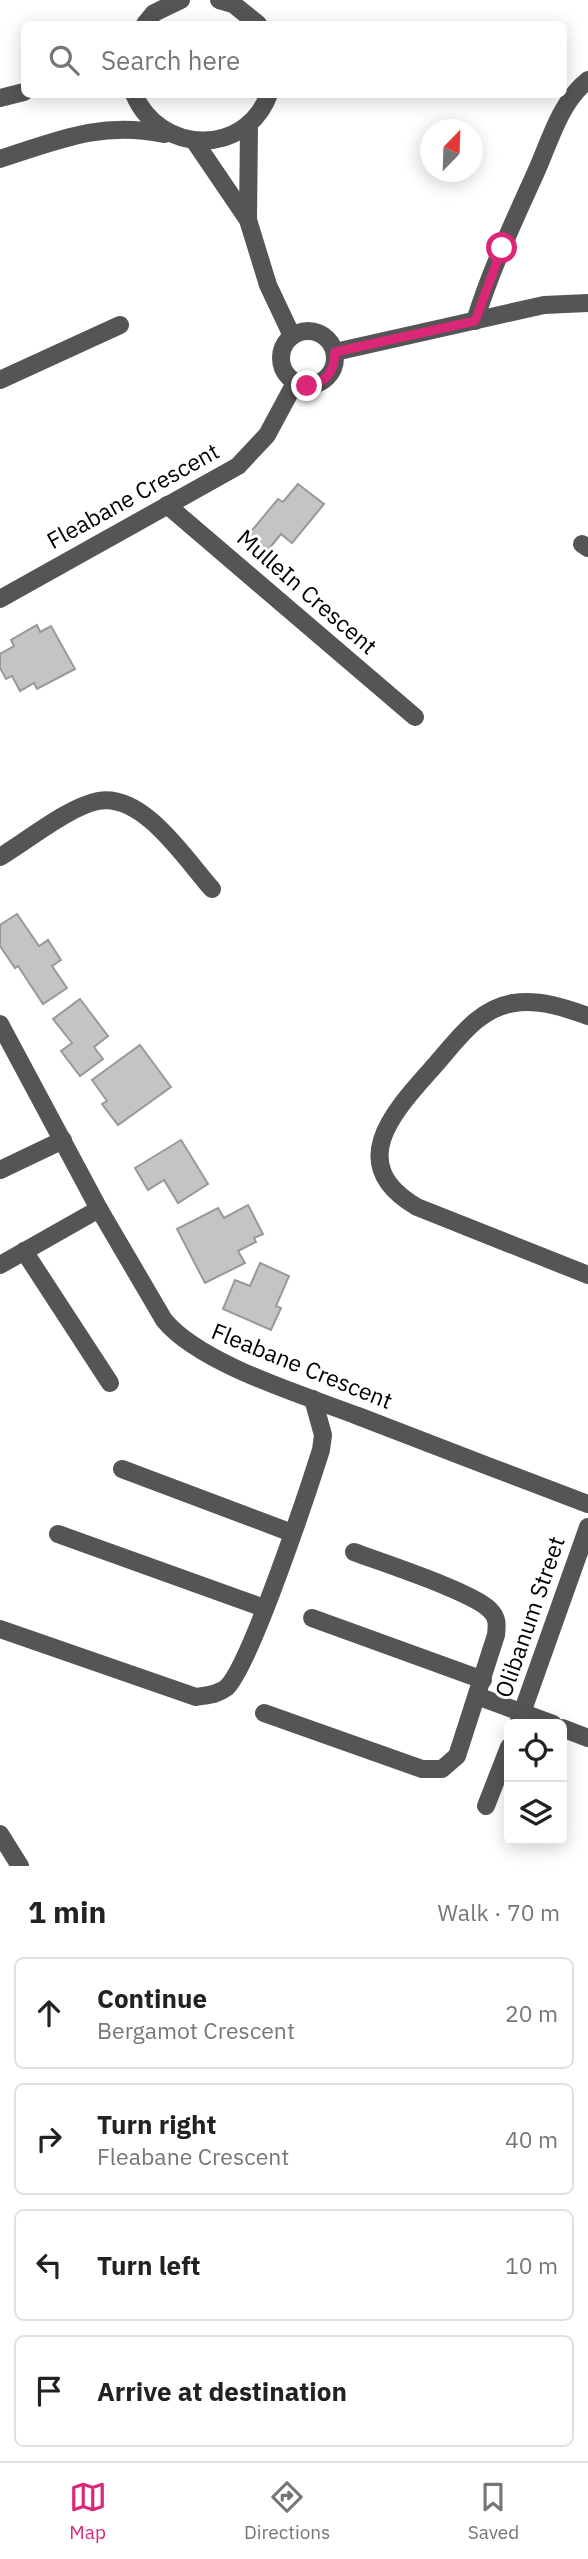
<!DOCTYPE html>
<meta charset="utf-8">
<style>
:root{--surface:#fff;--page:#f6f6f6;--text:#222;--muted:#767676;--line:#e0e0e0;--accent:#db2777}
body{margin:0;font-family:"IBM Plex Sans",sans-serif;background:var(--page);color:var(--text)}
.controls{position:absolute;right:21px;bottom:21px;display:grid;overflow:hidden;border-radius:10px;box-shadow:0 4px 18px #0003}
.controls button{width:63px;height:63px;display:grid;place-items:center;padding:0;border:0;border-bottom:2px solid var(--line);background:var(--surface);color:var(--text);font:35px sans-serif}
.compass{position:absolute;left:420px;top:119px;width:63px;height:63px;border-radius:50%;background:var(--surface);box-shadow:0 4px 18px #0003;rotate:23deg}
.stop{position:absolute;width:21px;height:21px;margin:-16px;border:5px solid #db2777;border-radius:50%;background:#fff}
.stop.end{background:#db2777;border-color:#fff;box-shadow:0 2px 7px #0008}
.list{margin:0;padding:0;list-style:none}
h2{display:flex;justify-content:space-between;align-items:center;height:91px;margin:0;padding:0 28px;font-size:30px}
h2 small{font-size:23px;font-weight:400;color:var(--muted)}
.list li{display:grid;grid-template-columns:46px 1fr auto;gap:21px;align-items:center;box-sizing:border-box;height:112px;margin:0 14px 14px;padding:0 14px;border:2px solid var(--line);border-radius:10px}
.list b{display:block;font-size:26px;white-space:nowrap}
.list p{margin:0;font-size:23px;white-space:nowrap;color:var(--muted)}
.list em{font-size:23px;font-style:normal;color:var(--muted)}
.icon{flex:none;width:38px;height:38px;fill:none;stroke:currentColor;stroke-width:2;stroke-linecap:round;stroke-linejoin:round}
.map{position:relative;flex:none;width:588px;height:1866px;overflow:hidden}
.search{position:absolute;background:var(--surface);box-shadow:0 4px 18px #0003;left:21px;right:21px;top:21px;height:77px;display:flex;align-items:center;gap:18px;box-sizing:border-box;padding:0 24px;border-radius:10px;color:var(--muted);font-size:26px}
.sheet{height:595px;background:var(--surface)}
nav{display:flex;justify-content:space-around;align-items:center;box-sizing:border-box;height:98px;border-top:2px solid var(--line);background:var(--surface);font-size:19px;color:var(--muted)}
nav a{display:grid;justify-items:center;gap:4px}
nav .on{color:var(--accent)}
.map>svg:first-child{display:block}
.building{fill:#c4c4c4;stroke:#999;stroke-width:2}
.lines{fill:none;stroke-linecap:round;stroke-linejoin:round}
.minor{stroke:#555;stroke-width:18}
.route{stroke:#db2777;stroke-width:9}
.labels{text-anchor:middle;stroke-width:6;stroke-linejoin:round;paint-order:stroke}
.street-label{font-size:23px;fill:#000;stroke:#fff}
</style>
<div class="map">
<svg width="588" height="1866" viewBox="0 0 588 1866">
<rect width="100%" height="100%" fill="#fff"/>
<g class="building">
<path d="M298,484l26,20 -32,39 -11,-9 -13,16 -19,-16 29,-35 5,3z"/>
<path d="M37,625l3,7 11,-6 24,43 -38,20 -3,-6 -14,8 -8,-15 -6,3 -6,-11v-14l14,-8 -3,-6z"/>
<path d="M17,914l22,32 9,-6 13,20 -9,6 15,22 -24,16 -25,-38 -3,2 -15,-22v-21z"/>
<path d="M80,999l28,37 -14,11 9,12 -23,17 -19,-25 11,-8 -19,-24z"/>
<path d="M140,1045l31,42 -53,38 -16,-21 5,-3 -15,-21z"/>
<path d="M181,1140l27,44 -30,19 -14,-23 -16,10 -13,-22z"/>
<path d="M248,1205l15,29 -9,4 2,4 -18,9 7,12 -40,20 -28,-54 41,-21 6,10z"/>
<path d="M260,1263l29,13 -13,30 5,2 -10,22 -48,-21 12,-29 15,6z"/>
</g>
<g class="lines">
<g class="minor">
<path d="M219,0l14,4 25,20"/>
<path d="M145,24l9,-11 27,-13"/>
<path d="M134,94c25,60 111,64 135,0"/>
<path d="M0,98l24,-6"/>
<path d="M195,142l53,78 20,65 24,51"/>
<path d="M0,159c59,-19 101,-38 164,-25"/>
<path d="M248,220l1,-95"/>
<path d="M475,321c16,-52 39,-100 61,-149 14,-31 24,-70 52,-92"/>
<circle cx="308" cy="358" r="27"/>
<path d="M335,352l209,-47 44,-2"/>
<path d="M0,380l120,-55"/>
<path d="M167,505l248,212"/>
<path d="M582,544l6,4"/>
<path d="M0,599l238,-133 29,-31 28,-52"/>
<path d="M0,857c27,-16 68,-50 98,-56 45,-9 88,59 114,88"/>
<path d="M588,1016c-22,-8 -49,-17 -74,-13 -35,5 -56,36 -78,61 -40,45 -94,99 -19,143l171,68"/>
<path d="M0,1024l99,185 65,111c36,44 139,75 194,96 77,30 153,59 230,88"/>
<path d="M0,1170l63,-30"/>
<path d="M24,1251l86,132"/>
<path d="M0,1265l99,-56"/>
<path d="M122,1469l170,64"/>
<path d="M58,1534l206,74"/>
<path d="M312,1618l171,62"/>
<path d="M0,1629l196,68c10,-2 21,-2 30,-9 23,-19 83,-200 95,-238l2,-15 -10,-36"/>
<path d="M477,1696l76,28"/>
<path d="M264,1713l158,56h20l15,-13 39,-121c1,-10 2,-17 -6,-25 -17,-18 -107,-47 -136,-58"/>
<path d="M518,1724l70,-197"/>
<path d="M562,1728l26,10"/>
<path d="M486,1806l23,-59"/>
<path d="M0,1834l20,32"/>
</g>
</g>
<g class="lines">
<path class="route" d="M307,386c21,-5 27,-14 28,-34l140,-31 27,-73"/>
</g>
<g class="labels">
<g class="street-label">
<text transform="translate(133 496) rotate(-29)" y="8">Fleabane Crescent</text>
<text transform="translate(307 592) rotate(41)" y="8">MulleIn Crescent</text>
<text transform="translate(302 1366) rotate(22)" y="8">Fleabane Crescent</text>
<text transform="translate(530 1617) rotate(-71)" y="8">Olibanum Street</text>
</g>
</g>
</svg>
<div class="controls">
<button><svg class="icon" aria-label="locate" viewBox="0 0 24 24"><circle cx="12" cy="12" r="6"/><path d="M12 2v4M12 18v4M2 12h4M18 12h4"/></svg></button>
<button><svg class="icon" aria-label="layers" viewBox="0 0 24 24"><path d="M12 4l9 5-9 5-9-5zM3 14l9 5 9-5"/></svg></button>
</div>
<svg class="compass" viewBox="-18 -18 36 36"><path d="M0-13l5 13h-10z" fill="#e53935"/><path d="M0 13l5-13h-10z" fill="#767676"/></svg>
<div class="stop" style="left:502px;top:248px"></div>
<div class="stop end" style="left:307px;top:386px"></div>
<div class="search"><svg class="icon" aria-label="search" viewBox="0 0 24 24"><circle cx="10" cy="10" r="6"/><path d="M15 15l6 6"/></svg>Search here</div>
</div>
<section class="sheet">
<h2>1 min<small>Walk · 70 m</small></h2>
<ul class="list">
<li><svg class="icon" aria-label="ahead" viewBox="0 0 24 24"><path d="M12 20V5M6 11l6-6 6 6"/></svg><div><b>Continue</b><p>Bergamot Crescent</p></div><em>20 m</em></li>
<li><svg class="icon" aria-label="right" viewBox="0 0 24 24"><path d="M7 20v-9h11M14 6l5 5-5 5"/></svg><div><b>Turn right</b><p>Fleabane Crescent</p></div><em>40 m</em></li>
<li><svg class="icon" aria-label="left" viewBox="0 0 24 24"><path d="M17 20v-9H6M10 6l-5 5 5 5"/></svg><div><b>Turn left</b></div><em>10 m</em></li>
<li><svg class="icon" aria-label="arrive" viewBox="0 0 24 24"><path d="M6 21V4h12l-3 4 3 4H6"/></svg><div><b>Arrive at destination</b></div></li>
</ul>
</section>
<nav>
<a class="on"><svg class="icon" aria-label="map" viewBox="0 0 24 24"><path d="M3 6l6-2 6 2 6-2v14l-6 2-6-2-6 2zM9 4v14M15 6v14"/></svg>Map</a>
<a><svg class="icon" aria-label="directions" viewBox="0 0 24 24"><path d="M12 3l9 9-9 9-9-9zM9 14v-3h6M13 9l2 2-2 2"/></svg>Directions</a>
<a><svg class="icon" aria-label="saved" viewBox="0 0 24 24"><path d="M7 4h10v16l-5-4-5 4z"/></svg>Saved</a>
</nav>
